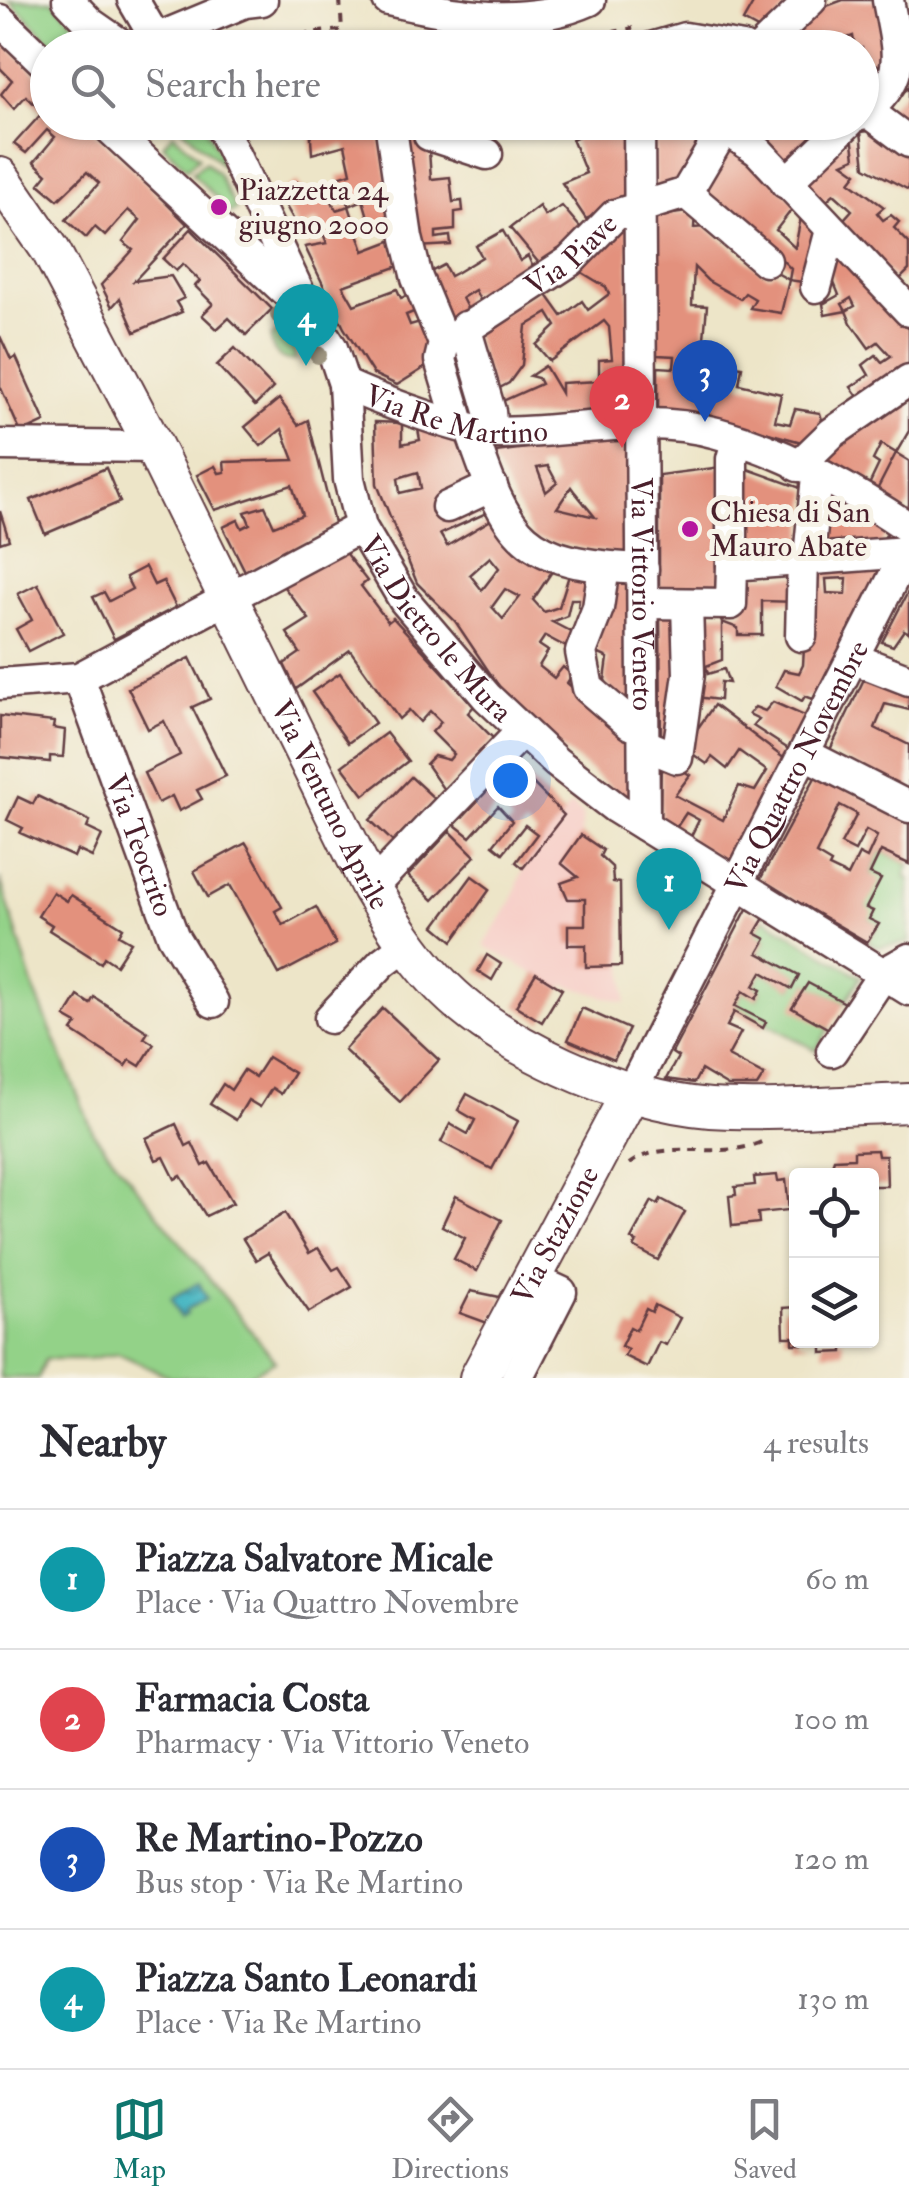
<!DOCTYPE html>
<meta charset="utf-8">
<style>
:root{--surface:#fff;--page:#f7f7f7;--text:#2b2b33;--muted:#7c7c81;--line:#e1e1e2;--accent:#0f766e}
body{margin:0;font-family:"IM FELL Double Pica",serif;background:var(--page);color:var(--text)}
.controls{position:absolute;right:30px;bottom:30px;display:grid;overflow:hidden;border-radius:10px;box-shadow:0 2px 8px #0004}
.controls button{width:90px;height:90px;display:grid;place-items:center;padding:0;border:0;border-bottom:2px solid var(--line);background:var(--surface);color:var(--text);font:50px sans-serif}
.you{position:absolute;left:510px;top:780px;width:35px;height:35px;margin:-25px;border:8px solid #fff;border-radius:50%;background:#1a73e8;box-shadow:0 0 0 15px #1a73e833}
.badge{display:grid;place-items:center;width:65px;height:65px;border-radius:50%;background:var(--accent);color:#fff;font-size:32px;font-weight:700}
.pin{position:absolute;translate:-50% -82px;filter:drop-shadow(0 2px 5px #0008)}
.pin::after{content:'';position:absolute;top:52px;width:35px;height:30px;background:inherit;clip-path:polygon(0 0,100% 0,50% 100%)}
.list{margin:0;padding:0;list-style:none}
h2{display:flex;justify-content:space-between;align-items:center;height:130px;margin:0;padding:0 40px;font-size:42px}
h2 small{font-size:32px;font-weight:400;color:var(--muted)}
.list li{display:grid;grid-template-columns:65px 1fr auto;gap:30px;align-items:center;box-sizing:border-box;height:140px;padding:0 40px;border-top:2px solid var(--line)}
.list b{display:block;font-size:38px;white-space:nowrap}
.list p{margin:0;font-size:32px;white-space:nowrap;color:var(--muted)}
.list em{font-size:32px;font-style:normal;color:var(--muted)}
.icon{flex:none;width:55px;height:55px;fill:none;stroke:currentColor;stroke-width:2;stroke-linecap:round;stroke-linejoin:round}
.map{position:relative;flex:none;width:909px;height:1378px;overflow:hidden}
.search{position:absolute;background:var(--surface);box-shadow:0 2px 8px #0004;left:30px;right:30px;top:30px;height:110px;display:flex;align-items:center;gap:25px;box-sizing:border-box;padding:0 35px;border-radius:55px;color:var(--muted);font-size:38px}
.sheet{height:690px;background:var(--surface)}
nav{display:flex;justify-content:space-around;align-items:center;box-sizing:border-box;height:140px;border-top:2px solid var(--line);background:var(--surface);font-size:28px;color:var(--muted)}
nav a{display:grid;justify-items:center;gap:5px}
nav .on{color:var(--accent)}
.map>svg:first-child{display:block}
.built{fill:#f7d0c9}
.green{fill:#93d288;stroke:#6e785a;stroke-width:2.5}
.water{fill:url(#water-waves);stroke:#4a6b77;stroke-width:2.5}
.building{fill:#e3917d;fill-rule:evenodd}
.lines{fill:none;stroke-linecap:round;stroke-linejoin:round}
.minor-casing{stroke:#623d43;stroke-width:35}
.major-casing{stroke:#623d43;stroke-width:42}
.path{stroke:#623d43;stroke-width:4;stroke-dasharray:8 8;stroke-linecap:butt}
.minor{stroke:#fff;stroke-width:30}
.major{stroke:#fff;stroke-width:38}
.tree{fill:#9f9681}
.poi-dot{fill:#b5179e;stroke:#f7f3e8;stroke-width:4}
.labels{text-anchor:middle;stroke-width:10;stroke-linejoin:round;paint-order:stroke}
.poi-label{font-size:30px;fill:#4a1f2b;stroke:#f7f3e8;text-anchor:start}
.street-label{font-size:30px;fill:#4a1f2b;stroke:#f7f3e8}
</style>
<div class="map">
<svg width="909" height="1378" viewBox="0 0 909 1378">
<defs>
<pattern id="water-waves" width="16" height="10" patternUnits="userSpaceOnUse" patternTransform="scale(2.5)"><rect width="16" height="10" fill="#49b7c3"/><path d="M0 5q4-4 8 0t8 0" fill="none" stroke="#3f949f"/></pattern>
</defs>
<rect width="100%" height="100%" fill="#f7f3e8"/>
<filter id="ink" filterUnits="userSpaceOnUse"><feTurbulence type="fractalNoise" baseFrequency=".01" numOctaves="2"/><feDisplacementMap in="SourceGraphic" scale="20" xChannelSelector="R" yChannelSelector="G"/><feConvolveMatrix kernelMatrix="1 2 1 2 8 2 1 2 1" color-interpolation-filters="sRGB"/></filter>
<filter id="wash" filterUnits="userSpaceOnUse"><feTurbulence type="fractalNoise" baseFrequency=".0048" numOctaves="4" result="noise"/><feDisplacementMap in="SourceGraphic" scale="40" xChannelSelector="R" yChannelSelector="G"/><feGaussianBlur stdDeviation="2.25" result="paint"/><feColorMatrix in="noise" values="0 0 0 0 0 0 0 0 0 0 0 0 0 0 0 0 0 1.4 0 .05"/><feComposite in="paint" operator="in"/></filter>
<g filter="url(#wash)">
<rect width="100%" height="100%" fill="#ede5c8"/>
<path class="built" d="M571,804l12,12 -2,19 22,15 -3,6 12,11 1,15 7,1 6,120 -60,-18 -4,4 -78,-43 29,-48 10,-30z"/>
<g class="green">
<path d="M9,0h43l46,47h-42z"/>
<path d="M176,123h28l23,47 -50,-47z"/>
<path d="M173,133l26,24 -12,12 -24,-24z"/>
<path d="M205,162l13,12 18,36 -5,3 -39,-40z"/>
<path d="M277,332l15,10 4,18c-15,2 -25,-8 -25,-23z"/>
<path d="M881,851l28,13 -4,13 4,2v64l-31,4 -11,-5 12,-17 -10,-6c-7,-24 2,-46 12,-68z"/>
<path d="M0,878l35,114 59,142 181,227 -30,17h-73l-54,-25 -29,6h-44l-7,19h-38z"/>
<path d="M764,918l97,59 -16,26 -37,-19 21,45 -13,21 -81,-44 8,-15 14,7 4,-8 -7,-4 8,-14 30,16 7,-12 -41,-23 8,-14 -11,-6z"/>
</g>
<path class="water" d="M199,1283l8,16 -22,11 2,4 -7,4 -9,-20z"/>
<g id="blocks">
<g class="building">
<path d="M755,0h36l-24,34 -24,-13z"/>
<path d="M843,0h36l8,65 -18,1 -1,-9h-6v-9h-7l-2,-12 -34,12h-40l37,-38z"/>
<path d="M0,38l48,47v37h37l102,102 -53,57 37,-5 13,22 -8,4 6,10 -47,20 -15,-34 -8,9 -11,-22 32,-35 -10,-8 17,-22 -12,-10 -23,26 -10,-9 -9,11 -20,-18 33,-37 -12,-11 -29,28 -19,-16 8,-10 -13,-12 21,-25 -8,-7 -21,23 -12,-9 29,-32 -17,-16 -12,13 -13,-15 11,-14 -12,-12z"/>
<path d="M909,87v45l-24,-22z"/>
<path d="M247,122h30v2l-27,7z"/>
<path d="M310,122h68l17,101 -24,4 -8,-27 -14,6 -11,-29 13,-4 -6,-28 -33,9z"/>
<path d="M398,122h29l4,57 19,-2 3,25 9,-1 1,10 -8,1v18l-19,2v6l14,-2 1,9 -34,2z"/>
<path d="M433,122h127v2l-37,3 -2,8 -28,-7 -6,19z"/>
<path d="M581,122h43l3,80 -41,17 -24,-36 24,-10 -14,-34 13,-6z"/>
<path d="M654,122h67l-38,58 -28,8z"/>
<path d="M741,122h49l4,10 7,-10h39l-54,48z"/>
<path d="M877,130l32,20v40l-44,-23 -4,-35z"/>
<path d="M852,135l3,23 -12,5 14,10 -7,9 34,25 -7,6 6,7 8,-5 8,7 -5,6 15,15v27l-11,11 -61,-54 15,-17 -18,-16 -13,11 -23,-22z"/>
<path d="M728,147l27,13 41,44 -20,26 19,18 7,-36 20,22 -13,49 -20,-3 2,-11 -43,-44 -46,-31z"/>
<path d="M297,182l9,15 20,-9 10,22 13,-4 15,45 29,-11 6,26 -56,20 11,19 43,-16 4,9 13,-4 7,15 -15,6 4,10 17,-5 9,27 -12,21 -27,17 -24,-11 -29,-46 -39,-81 22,-4 -10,-23 -18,9 -20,-35z"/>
<path d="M672,204v10l23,-3 -1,17 12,-1 56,45 9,4 2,-5 16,9 -8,33 -31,-5 5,-9 -10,-6 -5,6 -32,-18 -14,-14 -2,38 15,1 -6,64 17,2 2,-8 22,3 -3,17 42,10 -6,27 15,3 5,-15 25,4 5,17 -16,14 -92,-25 -59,-3v-49l16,1 1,-12 -18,-1 -2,-145z"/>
<path d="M539,206l6,10 17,-10 24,28 -43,34 -33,-40z"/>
<path d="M629,225v188l-123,6 -10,-15 45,-20 -3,-6 -8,-2 15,-10 16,27v-10l38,-2v-21l13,-1 -3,-32 -5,-6 -54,40 -14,-16 20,-19 -8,-13 -22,13 -4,39 -13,18 -17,9 -19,-61 69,-43 20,28 20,-15 6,9 21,-16 -3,-7 -33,-20 31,-31z"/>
<path d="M191,229l81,80 -26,26 -17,-17 -12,11 -15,-14 11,-11 -18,-18 5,-5 -17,-17 -7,7 -13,-12z"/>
<path d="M503,231l17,30 8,-5 9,21 -53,31 -9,-18 -13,8 8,16 -25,15 -22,-53 21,-11 6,11 6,-3 26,-16 -6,-11z"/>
<path d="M832,245l77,84v41l-47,32 -11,-15 18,-12 -6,-10 13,-10 6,7 9,-6 -13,-14 -9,6 -18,-25 -5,-12 9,-5 -4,-8 -9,6 4,7 -21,4 -2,-11 16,-9 -13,-32z"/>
<path d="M0,336l11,24 5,-3 29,65 -24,11 -21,-47z"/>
<path d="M235,348l38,40 -18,18 -38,-41z"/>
<path d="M909,393v38l-13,22 13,8v44l-5,7 -28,-20 20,-39 -15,-9 -8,16 6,4 -11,23 -45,-24 14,-23z"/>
<path d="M279,399l19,26 10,-5 27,107 -89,46 -23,-46 15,-7 4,8 8,-4 -5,-12 20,-6 9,20 28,-11 -10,-30 -77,25 -18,-35 18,-9 4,7 6,-1 -1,-10 70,-2 -12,-31 -21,17 -16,-19z"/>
<path d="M375,422l27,1v21l18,-4 -3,-16 44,14 32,72 -53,24 7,12 49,-29 59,50 -22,33 11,12 15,-5 12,-38 28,5 -3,33h-18l1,-8h-8l-4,17 -15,6 25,13 -7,14 -25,-13 -6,9 9,6 -9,15 15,12 9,-11 9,8 -5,8 68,58 -2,64 -88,-70 -43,-44 -47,-70 -38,-38 -40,-99zM418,472l3,16 -21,5 -2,-15zM490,557l9,11 -17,22 -12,-15zM505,589l15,8 -17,22 -11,-12z"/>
<path d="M630,435l3,123 -99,-20 -46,-85zM548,466l9,17 -11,9 -9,-24zM571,487l3,4 21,26 -38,-9z"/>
<path d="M722,467v128h-63v-120z"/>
<path d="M106,468l14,34 -75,32 -14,-34z"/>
<path d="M745,468l64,23 -7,58 -61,7z"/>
<path d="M820,497l70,31 -11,19 -57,-2z"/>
<path d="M0,511l9,29 -9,3z"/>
<path d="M343,550l24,31 -6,5 27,36 5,-4 81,88 -6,7 26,26 -50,51 -18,-26 8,-8 15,4 5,-6 -22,-22 9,-10 -11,-11 -10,11 -11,-12 -10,9 -49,-69 -54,39 -12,-25 16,-11 -13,-20 22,-14 -29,-37z"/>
<path d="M809,564h77l-56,108 -3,-1 -14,28 -8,-3 -3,5 -26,-15 8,-16 15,3 4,-8zM847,578l-1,16 -19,-1 -1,-14z"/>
<path d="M145,567l9,18 9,-4 13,26 -62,32 -21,-42 11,-5 5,9 23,-12 -6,-12z"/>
<path d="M605,574h27l2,142 -25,-29 -4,-7 3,-22 -11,-5z"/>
<path d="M744,576h54v26l-36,-1v34h-24v-7l-16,-6v38l-16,6 2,8 16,-5 5,14 -8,-1 -1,18 -25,-3 -1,-84h50z"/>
<path d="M38,584l25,49 -35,18 -12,-22 16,-9 -14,-26z"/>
<path d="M909,590v43l-5,-3 -11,16 -11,-4z"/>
<path d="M660,609h21l-9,139 -11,-6z"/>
<path d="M190,658l20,41 -18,8 34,69 -29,14 5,9 -23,12 -7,-15 -14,7 -14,-30 36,-18 -16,-34 -16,8 -20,-41z"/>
<path d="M340,673l35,50 -27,20 -36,-51z"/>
<path d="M866,675l43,14v21l-24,-6 -10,24 34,17v47l-80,-40z"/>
<path d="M773,702l34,15 -17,33 -37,-24 6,-7 -10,-5 6,-7 10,4z"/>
<path d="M714,705l71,54 -55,106 -41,-25 10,-20 -13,-7 -12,18 -14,-8 1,-66 29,18 -15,20 48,25 16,-34 16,5 12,-20 -28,-20 -12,18 -15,-12 -5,7 -23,-16z"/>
<path d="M0,716l54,6 -1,6 12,2 -2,27 -13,-1v6l-50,-5z"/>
<path d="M386,733l22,28 -44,34 -22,-29z"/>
<path d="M513,763l51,52 -41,53 -7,-6 21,-28 -12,-9 -22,28 -10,-8 19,-24 -14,-15 -28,31 -15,-12z"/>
<path d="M817,774l92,46v44l-28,-13 -11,23 11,5 -15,29 7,3 -4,8 10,5 -12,18 -107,-62zM840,805l17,9 -16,30 14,7 11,-21 11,6 -10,22 -8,-4 -11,22 -19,-9 2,-4 -15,-9z"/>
<path d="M411,777l24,22 -42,43 -23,-22z"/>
<path d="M37,796l53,25 -3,7 15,7 -10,22 -15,-7 -3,7 -54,-24 3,-5 -16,-8 11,-23 15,7z"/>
<path d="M450,831l25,25 -42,44 -25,-24z"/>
<path d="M581,835l22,15 -3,6 12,11 1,15 7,1 1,83 -35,1v-22h-18v-20h17v-26h-17l-7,-16 17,-6 -17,-14z"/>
<path d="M246,843l36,64 -7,4 8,14 33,-18 20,37 -57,30 -49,-89 -22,12 -14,-26z"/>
<path d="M472,876l18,13 -37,52 -18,-15z"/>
<path d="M53,892l14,9 4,-6 52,33 -4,7 12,7 -15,23 -12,-8 -3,6 -52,-33 3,-5 -14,-9z"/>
<path d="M747,909l17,9 -9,15 11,6 -8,14 41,22 -7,14 -30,-17 -8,14 7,4 -5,9 -13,-8 -8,15 31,16 -3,6 -29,-16 -7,14 14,6 -13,24 36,19 -7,11h-29l-27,-16 -7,13 -28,-4 12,-22 -6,-4z"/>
<path d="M487,955l14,9 -9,16 -14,-9z"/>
<path d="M536,973l26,16 -20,33 -26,-16z"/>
<path d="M808,983l37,20 -16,26 -37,-21z"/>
<path d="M78,996l12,8 4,-7 54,35 -4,6 10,6 -14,22 -10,-6 -4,6 -54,-35 5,-7 -12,-7z"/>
<path d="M383,1008l56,52 -39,42 -56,-52z"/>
<path d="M582,1008l47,21 -15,31 -46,-20z"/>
<path d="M268,1057l26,16 -13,21 -9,-6 -12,19 -12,-7 -12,20 -26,-16 13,-20 8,6 13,-20 11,7z"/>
<path d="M467,1094l51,27 -26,48 -51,-27 9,-18 18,10 7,-14 -17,-10z"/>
<path d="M176,1124l10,22 6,-3 11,23 6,-3 24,40 -27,13 -25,-40 -6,3 -11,-22 -8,3 -10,-22z"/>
<path d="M877,1150l1,6h8l1,30h-15v-10h-44l6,-17 20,-1v-7z"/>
<path d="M777,1175l1,6 8,-1 3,30 -31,3 1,10 -27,3 -3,-30 7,-1 -1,-8 20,-2 -1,-8z"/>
<path d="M456,1196l46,24 -25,51 -23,-12 11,-21 -23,-12z"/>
<path d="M661,1199l24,13 -27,48 -24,-13 3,-5 -6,-3 21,-38 6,3z"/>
<path d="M285,1213l24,40 9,-5 15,22 6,-3 13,20 -43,25 -41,-59 -12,7 -13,-21z"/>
<path d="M471,1291l33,7 -14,26 -30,-11z"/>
<path d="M655,1305l25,13 -14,27 -7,-3 -12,25 -23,-11 4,-7 -7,-3 9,-19 6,3 10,-21 6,3z"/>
<path d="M796,1307v33l13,4h-16v-7h-9l-1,-29z"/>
<path d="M822,1340h21v12l-21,1z"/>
</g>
</g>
</g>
<g filter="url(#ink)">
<use href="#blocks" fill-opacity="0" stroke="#623d43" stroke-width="2.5"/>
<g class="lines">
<g class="minor-casing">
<g id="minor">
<path d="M68,0l22,23 36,25"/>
<path d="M133,0l23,39"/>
<path d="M388,0c68,16 137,29 202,0"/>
<path d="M0,20l48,46"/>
<path d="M149,48l7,-9 89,-37 17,-2"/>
<path d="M651,48l34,-10 58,10"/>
<path d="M761,48l50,-48"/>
<path d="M866,110l43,32"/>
<path d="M862,114c47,-37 36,-59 26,-114"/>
<path id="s1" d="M103,122l207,192 22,34 12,36 5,95 12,48 43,73 83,97 69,65 60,46 293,182"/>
<path d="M219,122l85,181"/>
<path d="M390,122l17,116 10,40 27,65 -4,17 19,63"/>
<path d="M431,122l-2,13 58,19"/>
<path id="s2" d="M639,122l5,703"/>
<path d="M726,129l32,22 151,160"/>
<path d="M786,183l63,-61"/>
<path d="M686,193l80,68"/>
<path d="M816,287l15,-57"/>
<path d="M465,327l25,84 2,22"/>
<path id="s3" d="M444,343l126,-82 45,-46 71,-22 42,-71"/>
<path id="s4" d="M344,384c30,14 122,49 152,49 74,0 149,-20 221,0 66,18 136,57 192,95"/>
<path d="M470,428c38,112 51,136 173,141"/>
<path d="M0,445l154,2"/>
<path d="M798,466l34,-33 77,-53"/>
<path d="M447,507l45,-21"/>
<path d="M809,557l8,-81"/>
<path d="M732,565v-106l5,-18"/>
<path d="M604,567l-6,41 -17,44 7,36 42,36"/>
<path d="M644,603l87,1 1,-39 175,-13"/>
<path d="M801,636l2,-78"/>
<path d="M855,659l54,21"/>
<path id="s5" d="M79,678l94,258 40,66"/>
<path d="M0,684l79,-6 282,-151"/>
<path d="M645,745l32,13 12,-84 -2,-70"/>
<path d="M807,755l102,52"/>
<path d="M371,888l151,-157"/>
<path d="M330,1018l53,-56 23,-17"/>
<path d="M832,1051l52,-78 25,-14"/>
<path id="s6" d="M631,1092l278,-545"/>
<path d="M517,1378l44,-86 -28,-13"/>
</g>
</g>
<g class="major-casing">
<g id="major">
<path id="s7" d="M0,177l51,74 103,196 217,441c20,33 40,65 66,93 61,66 184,120 273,127 66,4 133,-3 199,-5"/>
<path id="s8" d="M479,1378l152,-286"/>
</g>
</g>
<g class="path">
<path d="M340,0l2,30 -34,3 1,13 36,2"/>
<path d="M549,45l84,-17"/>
<path d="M629,1164c40,-29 91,0 139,-25"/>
</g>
<use href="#minor" class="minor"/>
<use href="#major" class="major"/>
</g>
<g class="tree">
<circle cx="279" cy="315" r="9"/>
<circle cx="305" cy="341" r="9"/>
<circle cx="318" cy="355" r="9"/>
</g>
</g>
<g class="poi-dot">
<circle cx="219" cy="207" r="10"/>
<circle cx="690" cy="529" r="10"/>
</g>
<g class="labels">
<g class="poi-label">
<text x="239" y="200">Piazzetta 24<tspan x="239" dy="34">giugno 2000</tspan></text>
<text x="710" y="522">Chiesa di San<tspan x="710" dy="34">Mauro Abate</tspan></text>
</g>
<g class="street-label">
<text dy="10" stroke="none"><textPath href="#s3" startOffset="155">Via Piave</textPath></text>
<text dy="10" stroke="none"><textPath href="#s4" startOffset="118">Via Re Martino</textPath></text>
<text dy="10" stroke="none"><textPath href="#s2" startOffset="472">Via Vittorio Veneto</textPath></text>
<text dy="10" stroke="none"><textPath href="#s1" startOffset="632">Via Dietro le Mura</textPath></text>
<text dy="10" stroke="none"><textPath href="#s6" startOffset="365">Via Quattro Novembre</textPath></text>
<text dy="10" stroke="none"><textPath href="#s7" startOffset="710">Via Ventuno Aprile</textPath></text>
<text dy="10" stroke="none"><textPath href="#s5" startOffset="178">Via Teocrito</textPath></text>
<text dy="10" stroke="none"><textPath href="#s8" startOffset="162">Via Stazione</textPath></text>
</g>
</g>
</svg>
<div class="controls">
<button><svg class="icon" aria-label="locate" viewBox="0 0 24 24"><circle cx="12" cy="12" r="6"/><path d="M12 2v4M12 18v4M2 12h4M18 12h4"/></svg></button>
<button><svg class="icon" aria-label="layers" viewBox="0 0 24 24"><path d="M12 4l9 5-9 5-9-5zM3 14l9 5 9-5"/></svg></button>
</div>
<div class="you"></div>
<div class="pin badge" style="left:669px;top:930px;background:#0f9aa8">1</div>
<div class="pin badge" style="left:622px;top:448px;background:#e0444e">2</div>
<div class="pin badge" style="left:705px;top:422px;background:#1a4fb4">3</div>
<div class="pin badge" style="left:306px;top:366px;background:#0f9aa8">4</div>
<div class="search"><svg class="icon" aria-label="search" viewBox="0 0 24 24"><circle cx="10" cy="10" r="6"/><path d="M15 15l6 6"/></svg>Search here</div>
</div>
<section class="sheet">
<h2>Nearby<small>4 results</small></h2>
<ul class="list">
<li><span class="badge" style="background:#0f9aa8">1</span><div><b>Piazza Salvatore Micale</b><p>Place · Via Quattro Novembre</p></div><em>60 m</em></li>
<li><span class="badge" style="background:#e0444e">2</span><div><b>Farmacia Costa</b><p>Pharmacy · Via Vittorio Veneto</p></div><em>100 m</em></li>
<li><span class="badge" style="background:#1a4fb4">3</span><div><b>Re Martino-Pozzo</b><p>Bus stop · Via Re Martino</p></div><em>120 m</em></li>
<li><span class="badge" style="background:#0f9aa8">4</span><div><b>Piazza Santo Leonardi</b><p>Place · Via Re Martino</p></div><em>130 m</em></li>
</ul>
</section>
<nav>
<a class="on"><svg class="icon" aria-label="map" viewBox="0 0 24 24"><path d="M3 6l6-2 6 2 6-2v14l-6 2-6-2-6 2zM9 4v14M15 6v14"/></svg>Map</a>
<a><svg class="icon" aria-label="directions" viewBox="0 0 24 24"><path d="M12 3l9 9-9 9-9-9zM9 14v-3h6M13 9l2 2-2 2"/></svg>Directions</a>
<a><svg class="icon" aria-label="saved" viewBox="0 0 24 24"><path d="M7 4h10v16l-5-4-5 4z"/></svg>Saved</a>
</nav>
